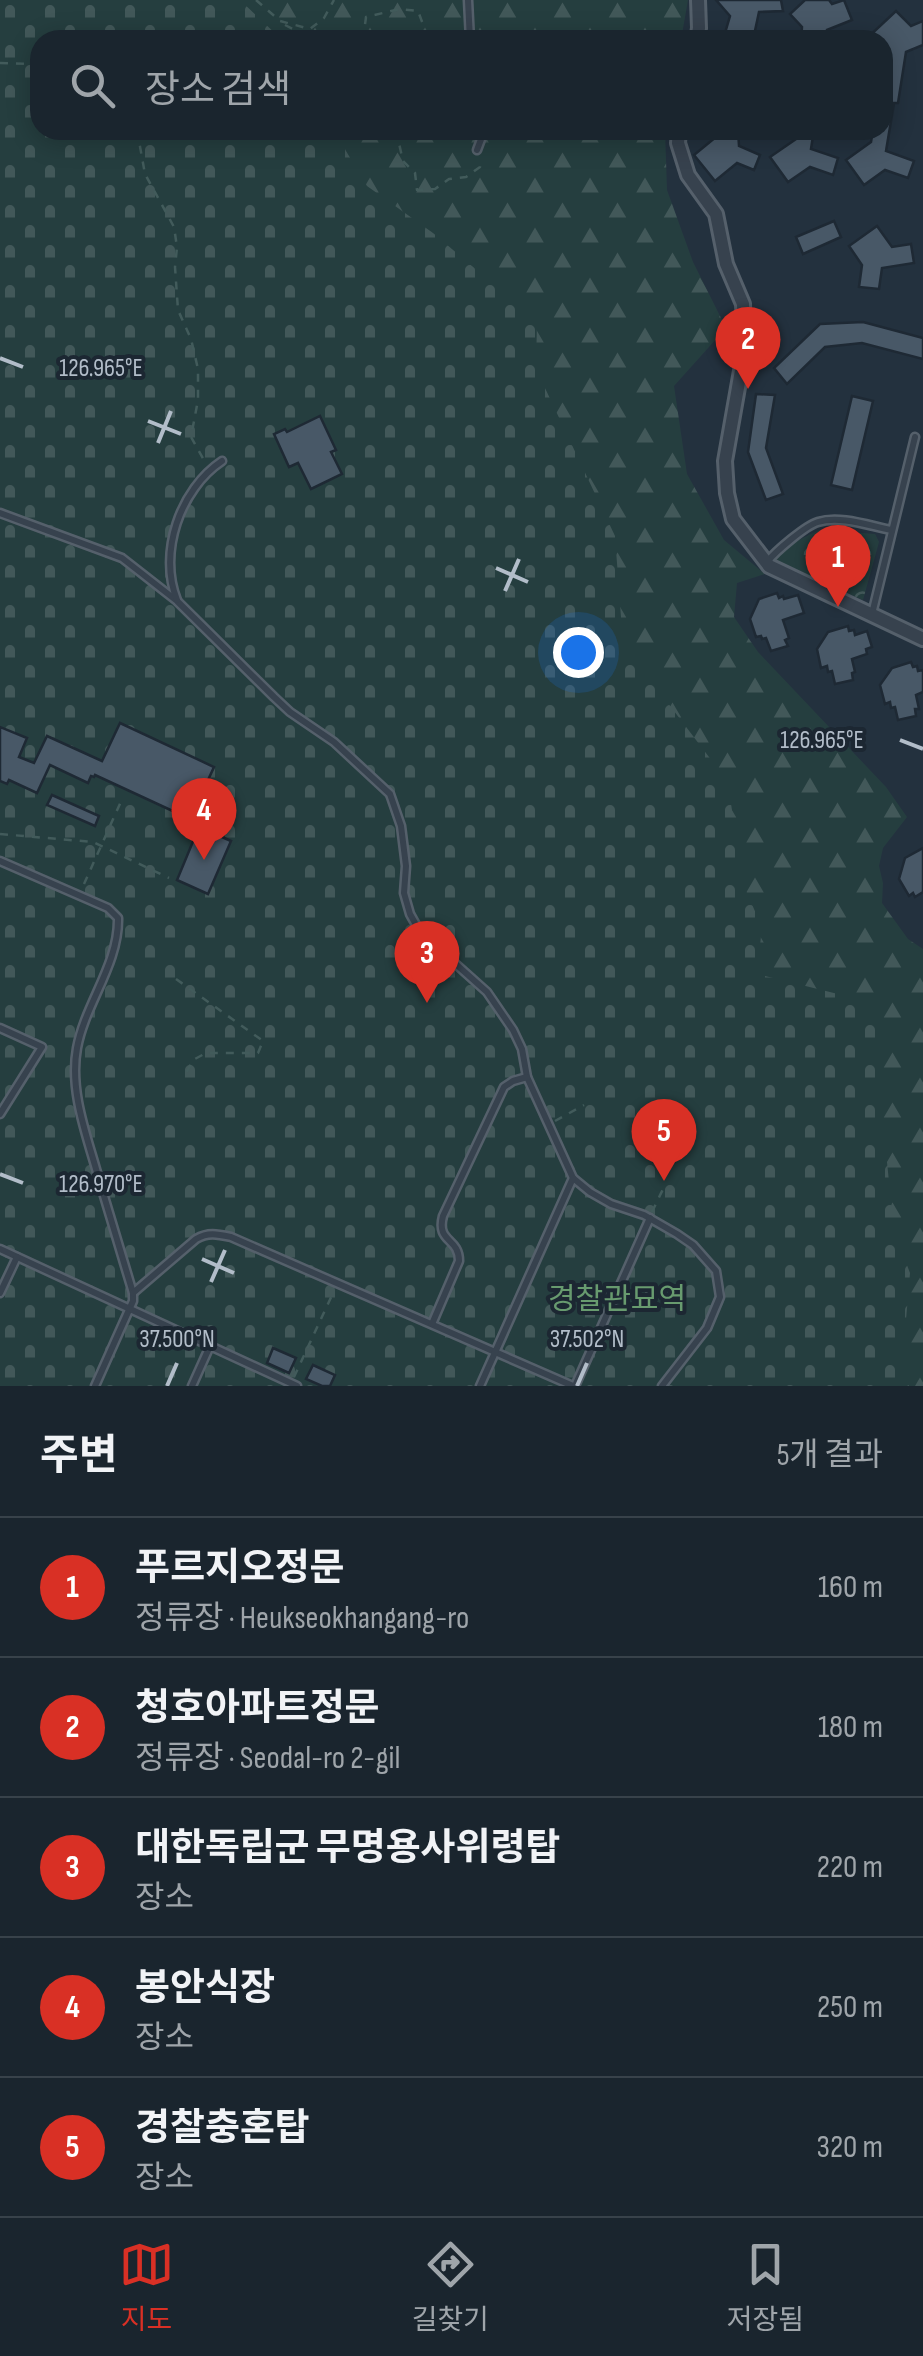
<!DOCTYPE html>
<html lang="ko">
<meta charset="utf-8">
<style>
:root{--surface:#1a252e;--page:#232d36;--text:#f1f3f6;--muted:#9fa5aa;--line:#38424a;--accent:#d93025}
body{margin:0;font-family:"Sofia Sans Condensed","Noto Sans KR",sans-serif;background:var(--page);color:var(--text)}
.you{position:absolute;left:578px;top:652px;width:35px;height:35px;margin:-25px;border:8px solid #fff;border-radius:50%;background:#1a73e8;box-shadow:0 0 0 15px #1a73e833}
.badge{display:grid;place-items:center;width:65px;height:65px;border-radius:50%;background:var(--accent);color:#fff;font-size:32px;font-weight:700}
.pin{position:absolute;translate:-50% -82px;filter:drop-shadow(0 2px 5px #0008)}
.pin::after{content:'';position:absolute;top:52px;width:35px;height:30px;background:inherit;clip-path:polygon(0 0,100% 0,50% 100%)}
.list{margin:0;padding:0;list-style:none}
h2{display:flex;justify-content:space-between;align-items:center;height:130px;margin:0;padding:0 40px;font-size:42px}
h2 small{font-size:32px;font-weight:400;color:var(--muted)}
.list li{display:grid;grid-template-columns:65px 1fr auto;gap:30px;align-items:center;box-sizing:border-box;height:140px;padding:0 40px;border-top:2px solid var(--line)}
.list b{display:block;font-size:38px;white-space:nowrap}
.list p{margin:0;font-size:32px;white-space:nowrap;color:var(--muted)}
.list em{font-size:32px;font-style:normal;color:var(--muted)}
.icon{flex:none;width:55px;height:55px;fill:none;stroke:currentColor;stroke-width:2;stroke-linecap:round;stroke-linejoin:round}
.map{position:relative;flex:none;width:923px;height:1386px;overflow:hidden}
.search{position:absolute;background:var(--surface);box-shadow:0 5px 25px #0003;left:30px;right:30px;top:30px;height:110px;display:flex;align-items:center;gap:25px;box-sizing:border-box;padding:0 35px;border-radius:30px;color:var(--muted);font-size:38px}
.sheet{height:830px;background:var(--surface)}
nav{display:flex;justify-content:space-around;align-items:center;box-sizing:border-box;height:140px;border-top:2px solid var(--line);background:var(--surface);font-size:28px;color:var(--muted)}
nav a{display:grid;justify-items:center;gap:5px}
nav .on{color:var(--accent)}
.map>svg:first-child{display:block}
.forest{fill:url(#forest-firs)}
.cemetery{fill:url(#cemetery-stones)}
.park{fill:url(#park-crowns)}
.building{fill:#485867;stroke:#1e2934;stroke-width:2.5}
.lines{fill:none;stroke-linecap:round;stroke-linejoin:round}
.service-casing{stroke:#55606b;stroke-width:11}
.minor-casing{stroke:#55606b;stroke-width:18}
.path{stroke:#425b5b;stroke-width:2.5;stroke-dasharray:8 8;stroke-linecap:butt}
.service{stroke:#37424e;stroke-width:6}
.minor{stroke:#37424e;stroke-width:12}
.ticks{fill:none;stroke:#b2bdc9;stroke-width:4}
.labels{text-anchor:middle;stroke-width:8;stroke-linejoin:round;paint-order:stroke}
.park-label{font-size:30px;fill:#689b6f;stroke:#1c2732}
.ticks-label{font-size:25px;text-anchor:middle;fill:#b2bdc9;stroke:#1c2732;stroke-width:8;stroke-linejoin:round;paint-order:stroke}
</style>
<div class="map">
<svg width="923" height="1386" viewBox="0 0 923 1386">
<defs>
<pattern id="forest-firs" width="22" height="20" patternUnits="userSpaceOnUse" patternTransform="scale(2.5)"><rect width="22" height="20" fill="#253e3f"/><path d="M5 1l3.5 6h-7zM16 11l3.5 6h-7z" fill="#425859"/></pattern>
<pattern id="cemetery-stones" width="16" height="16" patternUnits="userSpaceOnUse" patternTransform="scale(2.5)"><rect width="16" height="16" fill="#253e3f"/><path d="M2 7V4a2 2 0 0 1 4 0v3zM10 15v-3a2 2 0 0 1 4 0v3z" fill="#425859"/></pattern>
<pattern id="park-crowns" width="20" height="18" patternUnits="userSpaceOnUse" patternTransform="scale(2.5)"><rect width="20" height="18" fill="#253e3f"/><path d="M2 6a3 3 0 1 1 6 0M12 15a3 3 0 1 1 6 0" fill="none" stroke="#425859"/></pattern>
</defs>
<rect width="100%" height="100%" fill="#23313e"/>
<path class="forest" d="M0,0h688l-7,40h-641v90h625l2,60 26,72 33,66 -52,58 13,88 37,66 41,34 -28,9 -3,34 24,35 128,135 21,30 -24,31 -4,18 4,17 -1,20 26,36 15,10v437h-261l-494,-811z"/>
<path class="cemetery" d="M0,0h240l42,40h-242v90h295l11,21 21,35 66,47 104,88 -1,48 79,167 8,108 105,138 14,100 20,45 -5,47 85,21 38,16 -5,33 19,187 16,42 -7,82 6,31h-909z"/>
<path class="park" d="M819,530l56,4 4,8 -16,58 -88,-37c5,-18 28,-24 44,-33z"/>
<g class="building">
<path d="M716,0h65l2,11 -24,1 -6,28h-30l7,-24z"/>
<path d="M805,0h24l3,4 12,-4 8,20 -25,10 -1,10h-25l1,-13 -12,-13z"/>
<path d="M896,11l15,15 12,-5v24l-17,7 -8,51h-4l-8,48 28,10 -6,17 -23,-8 -21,15 -18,-25 25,-18 2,-12h10l1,-76 -1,-14h-18z"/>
<path d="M715,130h23l1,16 21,9 -6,15 -17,-7 -22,18 -21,-26 22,-18z"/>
<path d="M797,130h17l-3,19 27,9 -5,17 -23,-8 -22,15 -18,-25 26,-18z"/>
<path d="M834,221l7,16 -38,17 -7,-17z"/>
<path d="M877,226l15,21 19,-3 3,19 -32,5 -3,21 -20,-2 3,-22 -13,-19z"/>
<path d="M863,322l60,16v21l-61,-16 -37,4 -38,37 -13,-16 46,-44z"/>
<path d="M756,394l19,1 -9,53 17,46 -17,6 -18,-48z"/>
<path d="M852,396l21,5 -21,89 -21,-5z"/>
<path d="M320,416l16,34 -5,2 11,22 -31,15 -13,-26 -9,4 -15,-33 11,-5 2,3z"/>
<path d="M777,593l2,5 4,-2 1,3 14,-4 6,18 -21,7 6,18 -4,2 3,6 -17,5 -5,-13 -4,1 -1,-3 -5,1 -6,-18 9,-20z"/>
<path d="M848,626l1,5 5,-1 1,5 12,-4 5,16 -6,2 1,5 -15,5 3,13 -3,1 1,7 -18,4 -3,-13 -4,1 -1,-6 -6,2 -4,-19 11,-17z"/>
<path d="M911,662l2,5 4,-1 1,5 5,-1v22l-7,3 3,14h-4l1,7 -18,4 -3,-13 -4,1 -1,-6 -5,2 -5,-19 12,-17z"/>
<path d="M120,723l94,44 -24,52 -95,-44 -1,2 -3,-1 -3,7 -38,-18 -13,28 -28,-13 -2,4 -7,-3v-54l27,11 -8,19 15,6 13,-27 55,25z"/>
<path d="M52,795l47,21 -4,10 -48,-21z"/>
<path d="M199,827l32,14 -23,53 -31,-14z"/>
<path d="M923,848v44l-8,5 -2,-4 -4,3 -10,-17 6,-21z"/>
<path d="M273,1348l23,10 -7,15 -22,-10z"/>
<path d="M313,1365l22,10 -5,11h-8l-16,-7z"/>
</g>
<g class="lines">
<g class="service-casing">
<g id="service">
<path d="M468,0l2,40"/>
<path d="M477,150l6,-16 -3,-4"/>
<path d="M0,513l122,45 55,43 97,96 16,15 44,30 56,52 11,32 5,40 -2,27 6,21 10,18 67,60 26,38 9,19 5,28 46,101 17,14 21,12 33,11 33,19 16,11 23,26 4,26 -13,31 -45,58"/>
<path d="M767,562c9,-11 38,-36 51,-40 22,-7 52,4 73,8"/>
<path d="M177,600c-19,-47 3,-111 45,-139"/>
<path d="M872,614l43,-177"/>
<path d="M0,861l108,47 10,10c1,46 -33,86 -41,130 -8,43 10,88 21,128 12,39 23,78 35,117v8l-38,85"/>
<path d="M0,1028l42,19 -42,67"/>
<path d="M0,1249l297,137"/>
<path d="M0,1293l17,-36"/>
<path d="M133,1293l63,-54c12,-7 21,-5 35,-2l342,149"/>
<path d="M432,1324l27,-63c0,-24 -23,-18 -16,-45l61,-129 9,-6 14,-4"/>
<path d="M192,1386l18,-40"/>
<path d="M480,1386l93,-208"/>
<path d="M575,1386l75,-168"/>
</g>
</g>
<g class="minor-casing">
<g id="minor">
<path d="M697,40l2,-12 -1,-28"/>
<path d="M679,130l-1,13 10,32 28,39 10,50 17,40 2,44 -20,113 2,32 6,26 36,47 154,73"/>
</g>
</g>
<g class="path">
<path d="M256,0l24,21 30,8 14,-11 10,-18"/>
<path d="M285,25l29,15"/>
<path d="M363,40l3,-23 34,-8 18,2 6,16 2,13"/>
<path d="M0,63l29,1 11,2"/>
<path d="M137,130l8,44 29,53 3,20 -2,20 3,43 13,29 7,30v31l-7,37 14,25"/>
<path d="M396,130l7,31 12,12 2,17 18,-1 14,-10 17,-2 14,-10 -1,-8"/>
<path d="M0,834l93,8 76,36"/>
<path d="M84,884l39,-87"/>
<path d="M176,979l87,62 -5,12h-52l-13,7 -8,15"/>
<path d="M555,1121l29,-16"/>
<path d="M652,1212l12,-25"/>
<path d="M294,1377l39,-84"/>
</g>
<use href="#service" class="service"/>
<use href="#minor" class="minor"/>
</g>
<path class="ticks" d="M0,358l23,9M148,421l33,13M158,443l13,-32M496,568l32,14M505,591l14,-32M900,740l23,9M0,1174l23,9M202,1259l32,14M211,1282l14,-32M167,1386l10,-23M577,1386l10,-23"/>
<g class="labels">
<g class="park-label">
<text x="617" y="1309">경찰관묘역</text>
</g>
</g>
<g class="ticks-label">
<text x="101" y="376">126.965°E</text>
<text x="822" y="748">126.965°E</text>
<text x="101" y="1192">126.970°E</text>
<text x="177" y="1347">37.500°N</text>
<text x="587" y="1347">37.502°N</text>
</g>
</svg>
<div class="you"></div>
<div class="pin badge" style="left:838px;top:607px">1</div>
<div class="pin badge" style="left:748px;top:389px">2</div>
<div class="pin badge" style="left:427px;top:1003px">3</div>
<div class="pin badge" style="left:204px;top:860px">4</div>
<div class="pin badge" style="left:664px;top:1181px">5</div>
<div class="search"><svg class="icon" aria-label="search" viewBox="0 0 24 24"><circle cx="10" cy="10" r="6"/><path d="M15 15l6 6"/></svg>장소 검색</div>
</div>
<section class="sheet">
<h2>주변<small>5개 결과</small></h2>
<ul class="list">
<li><span class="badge">1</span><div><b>푸르지오정문</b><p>정류장 · Heukseokhangang-ro</p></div><em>160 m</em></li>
<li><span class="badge">2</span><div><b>청호아파트정문</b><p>정류장 · Seodal-ro 2-gil</p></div><em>180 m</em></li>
<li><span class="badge">3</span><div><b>대한독립군 무명용사위령탑</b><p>장소</p></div><em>220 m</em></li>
<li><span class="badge">4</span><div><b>봉안식장</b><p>장소</p></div><em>250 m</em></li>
<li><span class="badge">5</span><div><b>경찰충혼탑</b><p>장소</p></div><em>320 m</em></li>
</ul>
</section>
<nav>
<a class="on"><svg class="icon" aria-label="map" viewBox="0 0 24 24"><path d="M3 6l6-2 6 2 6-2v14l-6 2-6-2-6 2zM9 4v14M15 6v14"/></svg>지도</a>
<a><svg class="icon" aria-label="directions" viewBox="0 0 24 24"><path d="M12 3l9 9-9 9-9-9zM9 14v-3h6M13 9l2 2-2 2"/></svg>길찾기</a>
<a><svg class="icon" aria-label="saved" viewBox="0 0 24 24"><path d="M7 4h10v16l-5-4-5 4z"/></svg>저장됨</a>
</nav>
